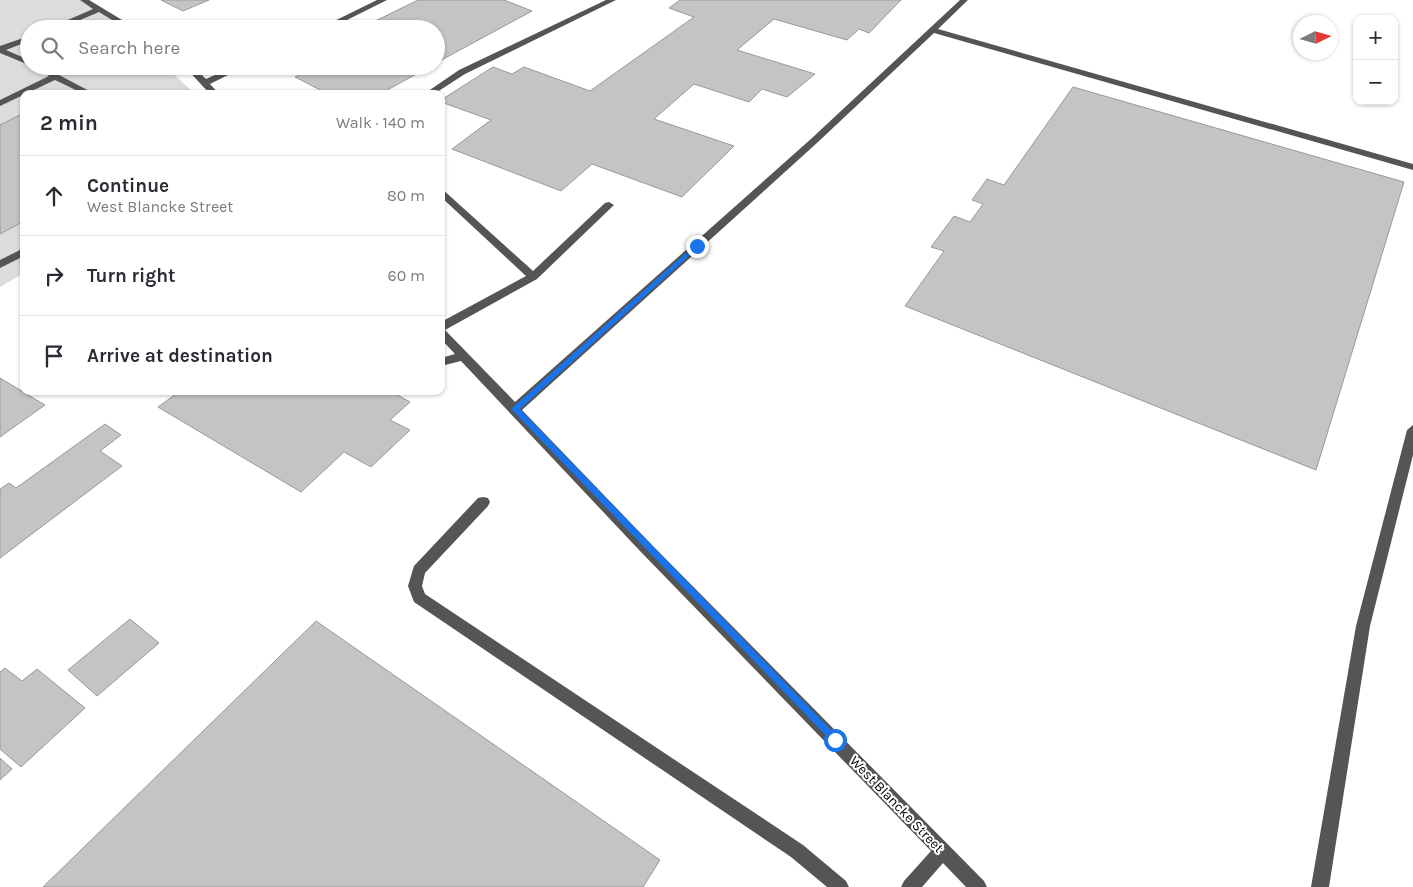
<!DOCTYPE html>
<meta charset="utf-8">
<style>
:root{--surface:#fff;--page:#f7f7f7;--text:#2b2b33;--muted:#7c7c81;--line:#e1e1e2}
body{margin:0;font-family:Karla,sans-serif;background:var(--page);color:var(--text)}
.controls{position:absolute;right:15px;top:15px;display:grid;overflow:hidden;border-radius:10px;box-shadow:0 1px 4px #0004}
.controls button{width:45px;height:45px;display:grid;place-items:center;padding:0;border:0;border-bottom:1px solid var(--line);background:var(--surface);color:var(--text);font:25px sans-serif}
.compass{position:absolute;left:1293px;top:15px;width:45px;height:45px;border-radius:50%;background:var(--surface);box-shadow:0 1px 4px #0004;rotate:85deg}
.stop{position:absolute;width:15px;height:15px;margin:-11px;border:4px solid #1a73e8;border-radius:50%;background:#fff}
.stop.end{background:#1a73e8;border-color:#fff;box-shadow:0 1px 5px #0008}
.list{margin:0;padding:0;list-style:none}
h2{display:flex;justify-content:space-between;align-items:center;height:65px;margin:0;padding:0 20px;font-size:21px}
h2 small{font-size:16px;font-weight:400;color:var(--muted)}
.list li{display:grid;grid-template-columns:32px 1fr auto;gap:15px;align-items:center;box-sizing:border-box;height:80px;padding:0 20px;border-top:1px solid var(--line)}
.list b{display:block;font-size:19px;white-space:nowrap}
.list p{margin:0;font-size:16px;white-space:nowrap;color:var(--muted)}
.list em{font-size:16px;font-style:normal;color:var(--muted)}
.icon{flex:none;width:28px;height:28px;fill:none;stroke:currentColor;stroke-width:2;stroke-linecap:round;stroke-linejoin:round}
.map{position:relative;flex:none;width:1413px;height:887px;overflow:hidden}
.search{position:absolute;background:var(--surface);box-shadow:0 1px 4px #0004;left:20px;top:20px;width:425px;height:55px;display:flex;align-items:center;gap:12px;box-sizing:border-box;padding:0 18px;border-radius:28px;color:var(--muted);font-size:19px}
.panel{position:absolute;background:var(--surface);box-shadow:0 1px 4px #0004;left:20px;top:90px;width:425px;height:305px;border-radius:10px}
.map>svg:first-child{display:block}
.green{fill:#dcdcdc}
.building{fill:#c4c4c4;stroke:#999}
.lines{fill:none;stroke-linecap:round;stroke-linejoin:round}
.minor{fill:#555;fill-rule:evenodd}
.route{fill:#1a73e8}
.labels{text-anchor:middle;stroke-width:4;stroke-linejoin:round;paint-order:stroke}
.street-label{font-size:14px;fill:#000;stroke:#fff}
</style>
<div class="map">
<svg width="1413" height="887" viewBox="0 0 1413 887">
<rect width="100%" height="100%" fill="#fff"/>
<path class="green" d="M0,0h82l30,16 14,13h-97v37h136l30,28h-171v179l-24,14z"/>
<g class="building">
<path d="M161,0h48l-26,11z"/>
<path d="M418,0h86l28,11 -96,52v-34h-77z"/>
<path d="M680,0h221l-32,33 -10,-4 -12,11 -73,-21 -37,31 78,24 -28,23 -25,-8 -13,13 -55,-18 -40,35 80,27 -52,51 -90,-33 -31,27 -109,-42 39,-29 -50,-18v-2l52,-33 19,7 12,-7 66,24 104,-74 -25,-9z"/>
<path d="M303,66h128l-51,28h-52l-33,-17 15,-7z"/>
<path d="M1073,87l331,95 -88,288 -411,-164 39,-55 -13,-4 23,-31 16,6 13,-18 -11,-4 15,-21 17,6z"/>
<path d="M24,113v108l-24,13v-109z"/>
<path d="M0,378l45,27 -45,32z"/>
<path d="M180,391h210l20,11 -20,18 20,10 -39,37 -27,-15 -43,40 -143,-85z"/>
<path d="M105,424l16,11 -21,16 22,15 -122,92v-69l9,-6 7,5z"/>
<path d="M130,619l29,24 -62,53 -29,-26z"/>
<path d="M316,621l344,239 -17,27h-600z"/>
<path d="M5,668l17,13 15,-12 48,39 -64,59 -21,-18v-77z"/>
<path d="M0,758l12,11 -12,11z"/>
</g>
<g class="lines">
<g class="minor">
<path d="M80,0h9l48,29h-10l-28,-17 -40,17h-12l46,-20z"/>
<path d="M377,0h10l-58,29h-11z"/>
<path d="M606,0h10l-151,74 -31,20h-10l35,-24z"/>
<path d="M960,0h8l-30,29 475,135v6l-479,-137 -116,109 -296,268 128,133 334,338 3,6h-21l-23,-24 -21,24h-21l3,-6 27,-30 -291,-300 -179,-190 -20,5v-8l14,-4 -14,-15v-17l85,-46 -85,-79v-9l92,83 72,-68 4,-1 5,3 -77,74 -92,51 70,72 297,-264z"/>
<path d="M29,36v5l-23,9 23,10v5l-29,-12v-7z"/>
<path d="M31,66h11l53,28h-11l-29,-14 -55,26v-6l49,-24z"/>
<path d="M184,66h9l13,13 29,-13h11l-36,18 9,10h-9z"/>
<path d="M24,248v8l-24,12v-8z"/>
<path d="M1413,425v30l-43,171 -41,261h-18l45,-261 51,-196z"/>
<path d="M483,497l5,1 2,4 -2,4 -63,67 -3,13 3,8 378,251 43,36 3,6h-22l-36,-30 -377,-255 -6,-16 6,-20 64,-68z"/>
</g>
</g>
<path class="route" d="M697,243l2,4 -179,162 318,328 2,3 -5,5 -324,-336z"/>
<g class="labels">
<g class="street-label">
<text transform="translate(897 804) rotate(46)" y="5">West Blancke Street</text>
</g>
</g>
</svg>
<div class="controls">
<button>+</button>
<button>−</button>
</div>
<svg class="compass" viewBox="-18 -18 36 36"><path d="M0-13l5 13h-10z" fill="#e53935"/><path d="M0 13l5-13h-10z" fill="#7c7c81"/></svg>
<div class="stop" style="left:835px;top:740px"></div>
<div class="stop end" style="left:697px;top:246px"></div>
<div class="search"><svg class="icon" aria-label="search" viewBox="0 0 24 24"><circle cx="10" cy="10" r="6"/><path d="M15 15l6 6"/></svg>Search here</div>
<section class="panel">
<h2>2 min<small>Walk · 140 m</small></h2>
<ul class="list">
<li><svg class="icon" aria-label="ahead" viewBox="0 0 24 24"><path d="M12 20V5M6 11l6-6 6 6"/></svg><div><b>Continue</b><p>West Blancke Street</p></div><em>80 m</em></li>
<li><svg class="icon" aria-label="right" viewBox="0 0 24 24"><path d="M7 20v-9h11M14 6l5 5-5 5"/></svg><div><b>Turn right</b></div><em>60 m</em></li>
<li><svg class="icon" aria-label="arrive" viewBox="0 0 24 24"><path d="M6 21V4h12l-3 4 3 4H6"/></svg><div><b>Arrive at destination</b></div></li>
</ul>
</section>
</div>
